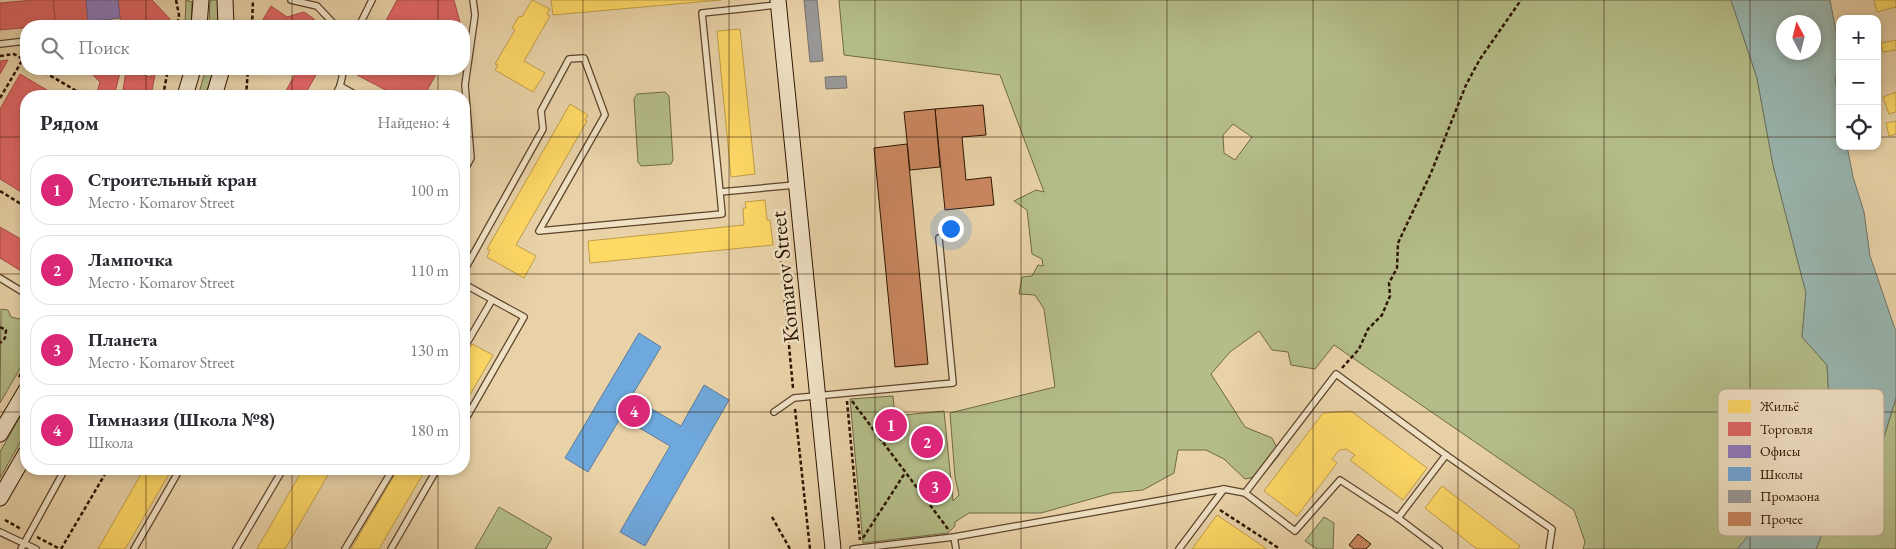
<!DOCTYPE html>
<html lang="ru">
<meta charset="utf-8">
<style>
:root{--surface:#fff;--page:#f2f2f3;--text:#2b2b33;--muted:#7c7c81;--line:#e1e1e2;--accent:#db2777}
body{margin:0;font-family:"EB Garamond",serif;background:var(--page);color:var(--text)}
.controls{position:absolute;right:15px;top:15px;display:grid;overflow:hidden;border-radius:10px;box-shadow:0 2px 8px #0003}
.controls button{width:45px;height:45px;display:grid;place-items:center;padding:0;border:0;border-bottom:1px solid var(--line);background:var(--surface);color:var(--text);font:25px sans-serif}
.compass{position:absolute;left:1776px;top:15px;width:45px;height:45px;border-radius:50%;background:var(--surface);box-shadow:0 2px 8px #0003;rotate:353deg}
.you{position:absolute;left:950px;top:228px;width:18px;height:18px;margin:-12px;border:4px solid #fff;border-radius:50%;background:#1a73e8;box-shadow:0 0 0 8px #1a73e833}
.badge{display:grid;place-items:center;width:32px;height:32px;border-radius:50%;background:var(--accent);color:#fff;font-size:16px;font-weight:700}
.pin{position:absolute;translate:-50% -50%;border:2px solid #fff;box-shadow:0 1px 5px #0006}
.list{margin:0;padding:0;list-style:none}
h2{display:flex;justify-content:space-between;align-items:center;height:65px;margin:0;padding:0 20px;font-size:21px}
h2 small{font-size:16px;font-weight:400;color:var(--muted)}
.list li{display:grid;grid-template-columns:32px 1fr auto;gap:15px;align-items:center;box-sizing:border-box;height:70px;margin:0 10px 10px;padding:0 10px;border:1px solid var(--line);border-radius:20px}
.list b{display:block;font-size:19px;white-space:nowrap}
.list p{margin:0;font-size:16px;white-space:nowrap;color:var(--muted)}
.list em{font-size:16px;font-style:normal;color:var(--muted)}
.icon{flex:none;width:28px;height:28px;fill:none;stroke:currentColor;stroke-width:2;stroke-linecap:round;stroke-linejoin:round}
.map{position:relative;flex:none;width:1896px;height:549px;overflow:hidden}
.search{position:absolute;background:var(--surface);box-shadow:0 2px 8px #0003;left:20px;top:20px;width:450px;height:55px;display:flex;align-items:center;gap:12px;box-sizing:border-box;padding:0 18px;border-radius:20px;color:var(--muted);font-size:19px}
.panel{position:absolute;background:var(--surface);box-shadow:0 2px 8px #0003;left:20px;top:90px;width:450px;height:385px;border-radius:20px}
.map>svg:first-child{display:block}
.green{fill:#b4bd89;stroke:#706945;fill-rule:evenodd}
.water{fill:#99b6af;stroke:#6e7669;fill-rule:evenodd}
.homes{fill:#ffd966;stroke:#c09e48}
.shops{fill:#e06666;stroke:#aa4e48}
.offices{fill:#8e7cc3;stroke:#715d89}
.schools{fill:#6fa8dc;stroke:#5b7c9a}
.industry{fill:#999;stroke:#79716b}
.building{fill:#ca8760;stroke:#2d1501}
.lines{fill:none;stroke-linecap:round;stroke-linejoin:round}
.lane-casing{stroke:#5c442b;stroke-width:8}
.secondary-casing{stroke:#2d1501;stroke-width:17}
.path{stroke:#2d1501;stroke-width:2.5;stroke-dasharray:4 2.5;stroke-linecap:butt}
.lane{stroke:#f1e2c6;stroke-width:5.5}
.secondary{stroke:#f1e2c6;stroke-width:15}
.grid{fill:none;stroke:#2d1501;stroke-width:1;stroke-opacity:0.55}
.labels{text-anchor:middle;stroke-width:5;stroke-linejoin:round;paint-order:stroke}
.street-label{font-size:22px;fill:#2d1501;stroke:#f1e2c6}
.key{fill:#f1e2c6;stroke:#b6a48b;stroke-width:1}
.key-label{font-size:14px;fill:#2d1501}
</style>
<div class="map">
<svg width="1896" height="549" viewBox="0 0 1896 549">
<rect width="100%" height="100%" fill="#e9d2a8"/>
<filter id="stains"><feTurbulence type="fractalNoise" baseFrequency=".004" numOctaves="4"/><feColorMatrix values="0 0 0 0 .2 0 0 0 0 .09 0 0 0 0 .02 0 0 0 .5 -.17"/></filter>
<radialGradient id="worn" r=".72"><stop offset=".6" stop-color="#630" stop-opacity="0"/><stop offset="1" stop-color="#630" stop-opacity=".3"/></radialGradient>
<g class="green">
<path d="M186,0l6,2 -1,24h-6z"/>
<path d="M210,0h8v26h-9z"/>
<path d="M839,0h892l26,78 16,87 33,128 -4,44 25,28 2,34 -22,54 -26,30 -9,26 -35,40h-154l2,-7 -11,-32 -240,-165 -19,24 -24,-4 -3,-13 -16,-2 -13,-19 -29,21 -19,22 34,53 27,11 8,16 -17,21 -18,4 -21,-20 -18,-9h-28l-4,23 -31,17 -31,3 -71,20h-72l-14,9v4l-7,7 -85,10 -13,-144 43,-3 2,20 49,-5 9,90 6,-6 -4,-18 -5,-64 105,-26 -11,-78 -9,-14 -16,-1 3,-17 10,-1 6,-11 5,1 -1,-7 -10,-5 -5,-44 -13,-9 22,-11 8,2 -44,-117 -156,-20zM1233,124l19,13 -17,23 -11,-7 -1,-18z"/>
<path d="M206,69h8l-9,27h-7z"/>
<path d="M665,92l4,4 4,64 -2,4 -30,2 -3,-4 -4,-63 3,-5z"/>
<path d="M1,309l7,1 3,7 8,2 7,-3v42l-26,45z"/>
<path d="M1896,398v151h-80l10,-24 56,-81z"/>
<path d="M26,406v26l-26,46v-26z"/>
<path d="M499,507l53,31 -6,11h-71z"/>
<path d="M1324,517l10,6 -1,26h-16l-12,-8z"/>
</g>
<path class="water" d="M1731,0h99l10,52v14l-5,13 5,25v42h7l6,31 11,35 6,44 26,76v66l-14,45 -56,81 -10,25h-79l35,-40 9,-26 26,-30 22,-54 -2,-34 -25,-28 4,-44 -33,-128 -16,-87zM1784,22h30v30h-30z"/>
<g class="homes">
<path d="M532,0l18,9 -3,5 3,2 -26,45 21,12 -12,19 -38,-22 3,-5 -3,-1 20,-34 -3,-2 7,-12 3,1z"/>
<path d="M551,0h170l-168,15z"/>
<path d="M1874,0h22v7l-19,5z"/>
<path d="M740,29l15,145 -24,3 -14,-146z"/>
<path d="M1896,40v10l-13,2 -2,-9z"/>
<path d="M1896,92v20l-7,2 -6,-17z"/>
<path d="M570,104l18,11 -3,5 2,1 -71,124 20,11 -12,22 -37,-21 3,-7 -3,-1z"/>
<path d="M1896,121v13l-7,2 -3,-13z"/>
<path d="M765,200l2,20h3l3,25 -183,18 -2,-22 156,-16 -1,-17h3l-1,-6z"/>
<path d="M472,344l21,11 -29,50v-48z"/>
<path d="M1351,411l76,57 -24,32 -53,-40 5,-5 -9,-6 -7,1 -7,9 5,4 -40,53 -33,-25 59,-78z"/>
<path d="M144,469h28l-47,80h-27z"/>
<path d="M303,469h14l11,6 -43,74h-28z"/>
<path d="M398,469h28l-47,80h-28z"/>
<path d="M1442,486l78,60 -2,3h-41l-52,-41z"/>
<path d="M1217,515l50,34h-75z"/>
</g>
<g class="shops">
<path d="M33,0h20l3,25 -56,5v-27z"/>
<path d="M53,0h33l2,22 -32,3z"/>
<path d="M118,0h34l18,19 -3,7h-46z"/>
<path d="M397,0h57l7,26h-78z"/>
<path d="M271,6l16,11 17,-5 10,7 1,7h-56z"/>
<path d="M8,60l-8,14v-13z"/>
<path d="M48,69h73l-7,27h-18l4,-14 -10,-10 -34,2z"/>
<path d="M152,69h4l-5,27h-29l4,-25 25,6z"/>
<path d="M298,69h8l10,6 -12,21h-21z"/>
<path d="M360,69h79l-15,27h-27l-40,-21z"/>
<path d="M20,74l37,22h-31v99l-26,-16v-70z"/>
<path d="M0,227l26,15v32l-26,-16z"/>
</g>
<path class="offices" d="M86,0h32l2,18 -32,4z"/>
<path class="schools" d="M639,333l22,14 -30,50 50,29 23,-41 25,15 -84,146 -25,-14 50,-86 -49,-29 -33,55 -23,-14z"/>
<g class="industry">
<path d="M804,0h13l6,61 -13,1z"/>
<path d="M846,76l1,12 -21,1 -1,-12z"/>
</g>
<g class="building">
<path d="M983,105l3,30 -24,2 4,43 25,-3 3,28 -49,5 -10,-101z"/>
<path d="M935,109l5,58 -30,3 -6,-58z"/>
<path d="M907,144l21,220 -33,3 -21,-219z"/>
<path d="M1358,534l13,10 -5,5h-12l-5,-4z"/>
</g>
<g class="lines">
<g class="lane-casing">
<g id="lane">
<path d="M291,0l26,6 19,20"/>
<path d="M359,26l13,-26"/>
<path d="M0,44l26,-3"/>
<path d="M340,86l18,10"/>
<path d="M335,96l5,-10 4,-17"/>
<path d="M464,171l7,-13 -6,-73 10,-70 -2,-15"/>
<path d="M720,192l-18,-179 75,-8"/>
<path d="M464,271l79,-142 -2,-18 28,-52 15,-1 21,57 -66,116 183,-17 -2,-22 75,-7"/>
<path d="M0,278l26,16"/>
<path d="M464,284l60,33 -60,105"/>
<path d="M464,348l28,-48"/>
<path d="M774,412l20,-14 159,-15 -14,-145"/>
<path d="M1446,455l106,74 -3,20"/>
<path d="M1245,493l91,-119 110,81 -48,63"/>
<path d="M0,532l36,17"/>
<path d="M954,537l2,12"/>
<path d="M21,549l44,-80"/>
<path d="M134,549l46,-80"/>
<path d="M236,549l47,-80"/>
<path d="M345,549l48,-80"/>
<path d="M391,549l46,-80"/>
<path d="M853,549l101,-12 270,-48 21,4 50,38 45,-51 58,38 41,31"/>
<path d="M1179,549l45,-60"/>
</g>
</g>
<g class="secondary-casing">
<g id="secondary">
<path d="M225,0l1,26"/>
<path d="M778,0l55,549"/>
<path d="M199,26l2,-26"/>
<path d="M185,96l8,-27"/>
<path d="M214,96l8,-27"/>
<path d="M0,434l26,-44"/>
<path d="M0,498l26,-45"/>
</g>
</g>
<g class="path">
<path d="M176,0l3,15 -2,11"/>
<path d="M252,26l1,-26"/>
<path d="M0,56l14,-2 12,7"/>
<path d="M39,69l46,27"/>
<path d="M163,96l5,-27"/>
<path d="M246,96l2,-27"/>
<path d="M0,98l23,-39"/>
<path d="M0,191l26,16"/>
<path d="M781,261l12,127"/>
<path d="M0,327l6,3 -1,8 -5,5"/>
<path d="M1342,368l17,-19 9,-20 14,-14 8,-19 -1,-13 8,-15 1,-25 33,-70 35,-88 14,-26 41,-59"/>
<path d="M19,377l7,-13"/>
<path d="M847,401l13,139"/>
<path d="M852,401l96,128"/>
<path d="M795,409l15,140"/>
<path d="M1220,510l60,39"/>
<path d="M772,517l18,32"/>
<path d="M5,520l16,9"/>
<path d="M37,537l23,12"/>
<path d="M863,538l42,-65"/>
<path d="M61,549l47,-80"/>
</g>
<use href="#lane" class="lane"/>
<use href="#secondary" class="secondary"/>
</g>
<path class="grid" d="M146,0v26M292,0v26M438,0v26M583,0v549M729,0v549M875,0v549M1021,0v549M1167,0v549M1313,0v549M1458,0v549M1604,0v549M1750,0v549M146,69v27M292,69v27M438,69v27M0,137h26M464,137h1376M1877,137h19M0,274h26M464,274h1432M0,412h26M464,412h1432M146,469v80M292,469v80M438,469v80"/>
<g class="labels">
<g class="street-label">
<text transform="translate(784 277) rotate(-96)" y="8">Komarov Street</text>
</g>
</g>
<rect x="1718" y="389" width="166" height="147" rx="8" class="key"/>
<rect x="1728" y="400" width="23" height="13" fill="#ffd966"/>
<rect x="1728" y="422" width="23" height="14" fill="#e06666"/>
<rect x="1728" y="445" width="23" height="13" fill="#8e7cc3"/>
<rect x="1728" y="467" width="23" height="14" fill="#6fa8dc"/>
<rect x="1728" y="490" width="23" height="13" fill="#999"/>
<rect x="1728" y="512" width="23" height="14" fill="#ca8760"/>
<g class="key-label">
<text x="1760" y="411">Жильё</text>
<text x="1760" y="434">Торговля</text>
<text x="1760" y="456">Офисы</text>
<text x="1760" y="479">Школы</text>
<text x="1760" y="501">Промзона</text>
<text x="1760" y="524">Прочее</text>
</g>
<rect width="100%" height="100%" filter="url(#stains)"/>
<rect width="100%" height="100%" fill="url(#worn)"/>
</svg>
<div class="controls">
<button>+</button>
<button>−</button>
<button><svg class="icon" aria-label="locate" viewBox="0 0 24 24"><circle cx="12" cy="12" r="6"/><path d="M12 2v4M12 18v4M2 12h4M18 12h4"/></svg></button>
</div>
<svg class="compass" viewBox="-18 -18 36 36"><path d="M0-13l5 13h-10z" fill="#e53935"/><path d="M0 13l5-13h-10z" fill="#7c7c81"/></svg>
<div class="you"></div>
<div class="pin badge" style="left:891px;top:425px">1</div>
<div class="pin badge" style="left:927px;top:442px">2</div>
<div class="pin badge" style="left:935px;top:487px">3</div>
<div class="pin badge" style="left:634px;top:411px">4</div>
<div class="search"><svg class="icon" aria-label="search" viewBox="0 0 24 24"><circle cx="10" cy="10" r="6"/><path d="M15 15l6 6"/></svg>Поиск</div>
<section class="panel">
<h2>Рядом<small>Найдено: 4</small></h2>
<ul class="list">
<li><span class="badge">1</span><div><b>Строительный кран</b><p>Место · Komarov Street</p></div><em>100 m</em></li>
<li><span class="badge">2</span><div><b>Лампочка</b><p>Место · Komarov Street</p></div><em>110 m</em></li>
<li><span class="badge">3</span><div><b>Планета</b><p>Место · Komarov Street</p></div><em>130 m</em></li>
<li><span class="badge">4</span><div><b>Гимназия (Школа №8)</b><p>Школа</p></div><em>180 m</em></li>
</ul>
</section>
</div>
